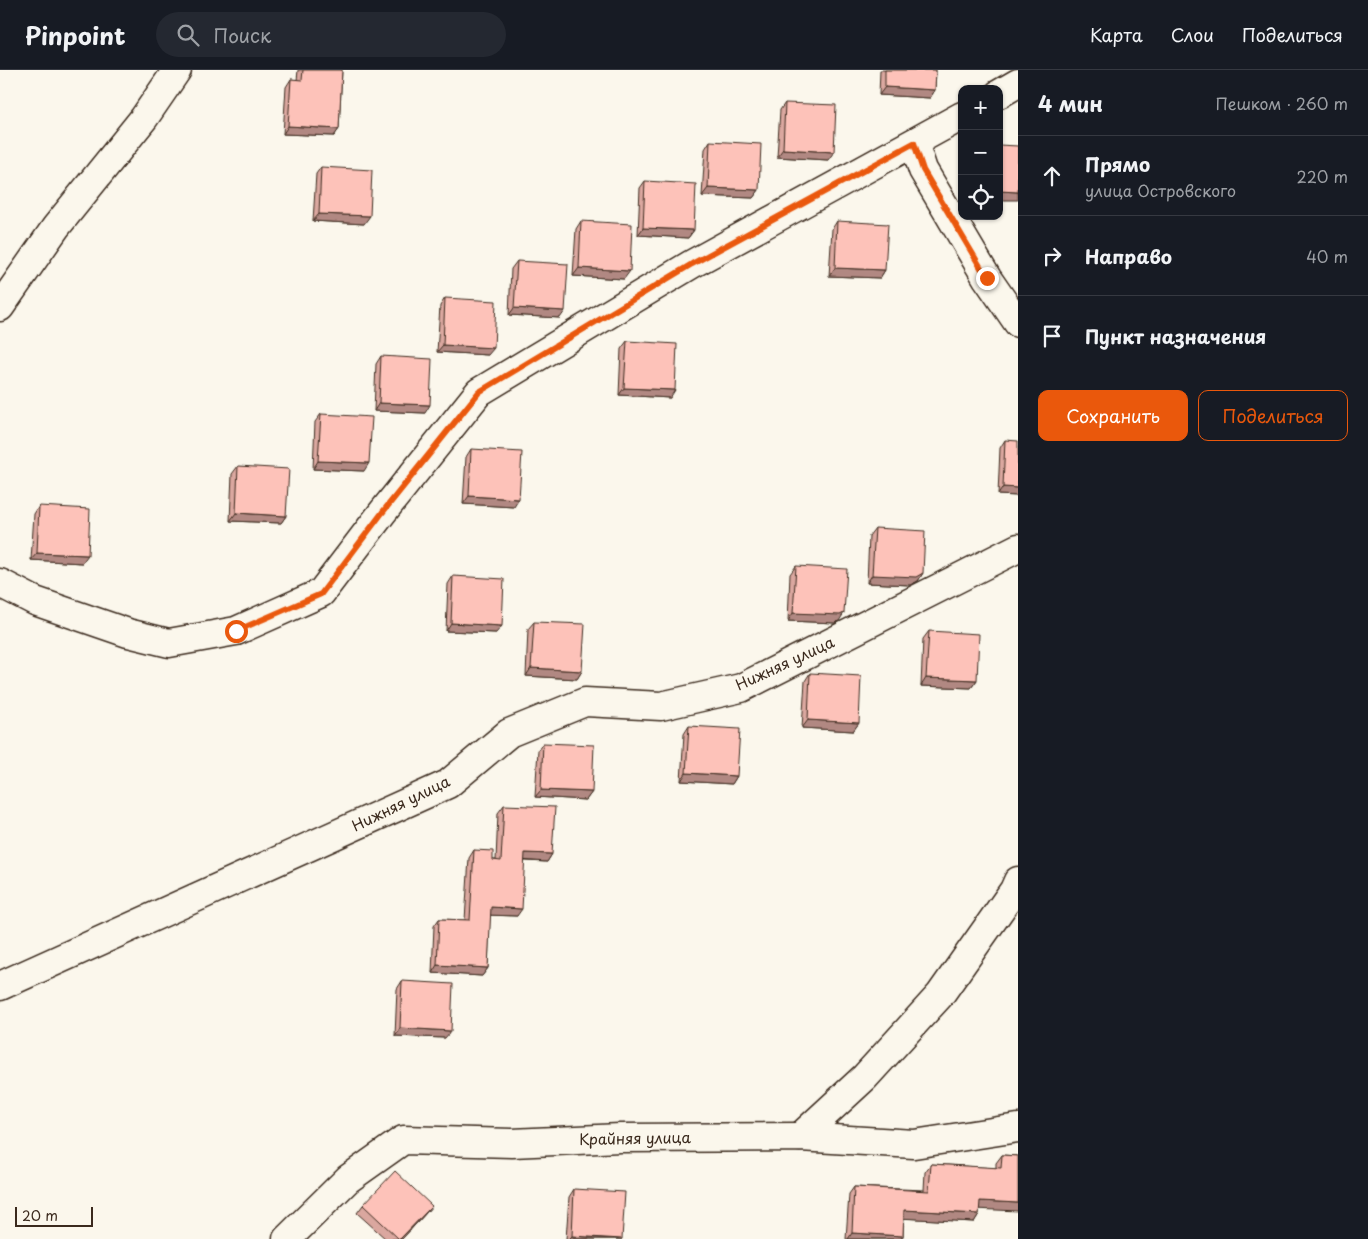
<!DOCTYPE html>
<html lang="ru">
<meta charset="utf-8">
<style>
:root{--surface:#171b24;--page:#242831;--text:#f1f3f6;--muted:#9ea1a6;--line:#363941;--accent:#ea580c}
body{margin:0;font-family:"Playpen Sans",sans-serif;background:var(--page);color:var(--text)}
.controls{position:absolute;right:15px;top:15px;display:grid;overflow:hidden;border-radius:10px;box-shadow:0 1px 4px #0004}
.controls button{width:45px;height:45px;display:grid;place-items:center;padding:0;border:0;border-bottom:1px solid var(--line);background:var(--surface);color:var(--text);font:25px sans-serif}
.scale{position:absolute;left:15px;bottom:12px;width:78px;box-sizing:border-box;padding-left:5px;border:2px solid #3b2a1e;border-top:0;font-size:14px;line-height:18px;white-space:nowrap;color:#3b2a1e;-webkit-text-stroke:4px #fbf7ec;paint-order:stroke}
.stop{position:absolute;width:15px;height:15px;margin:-11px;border:4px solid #ea580c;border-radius:50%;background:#fff}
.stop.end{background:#ea580c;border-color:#fff;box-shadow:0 1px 5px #0008}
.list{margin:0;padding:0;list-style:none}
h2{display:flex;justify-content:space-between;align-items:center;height:65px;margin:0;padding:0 20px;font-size:21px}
h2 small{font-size:16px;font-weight:400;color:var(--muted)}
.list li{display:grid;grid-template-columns:32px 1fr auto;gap:15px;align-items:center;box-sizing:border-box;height:80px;padding:0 20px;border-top:1px solid var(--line)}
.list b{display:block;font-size:19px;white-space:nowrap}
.list p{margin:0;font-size:16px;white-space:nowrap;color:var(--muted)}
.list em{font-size:16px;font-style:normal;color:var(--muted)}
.actions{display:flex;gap:10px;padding:15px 20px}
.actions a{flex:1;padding:11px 0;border:1px solid var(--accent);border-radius:10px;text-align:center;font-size:18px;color:var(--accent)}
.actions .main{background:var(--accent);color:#fff}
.icon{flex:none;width:28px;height:28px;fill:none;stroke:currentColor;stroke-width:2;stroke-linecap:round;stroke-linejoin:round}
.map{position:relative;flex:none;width:1018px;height:1169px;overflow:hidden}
header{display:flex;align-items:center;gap:30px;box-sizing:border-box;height:70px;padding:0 25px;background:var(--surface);border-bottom:1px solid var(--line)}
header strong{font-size:24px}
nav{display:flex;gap:28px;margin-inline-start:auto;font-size:18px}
.search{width:350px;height:45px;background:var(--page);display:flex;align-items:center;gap:12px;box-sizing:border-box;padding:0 18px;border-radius:28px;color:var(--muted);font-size:19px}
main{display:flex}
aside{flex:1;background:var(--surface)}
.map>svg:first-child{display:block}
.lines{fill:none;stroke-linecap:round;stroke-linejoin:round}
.street-casing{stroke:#3b2a1e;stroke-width:31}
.street{stroke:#fbf7ec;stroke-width:28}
.wall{fill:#daa79f;stroke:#3b2a1e}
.shaded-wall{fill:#b18882;stroke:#3b2a1e}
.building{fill:#fdc2b9;stroke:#3b2a1e}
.route{stroke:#ea580c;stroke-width:6}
.labels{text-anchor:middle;stroke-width:4;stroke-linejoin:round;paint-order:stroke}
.street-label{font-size:15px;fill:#3b2a1e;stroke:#fbf7ec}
</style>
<header>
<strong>Pinpoint</strong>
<div class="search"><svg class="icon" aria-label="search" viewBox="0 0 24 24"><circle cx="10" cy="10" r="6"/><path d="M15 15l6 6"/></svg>Поиск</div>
<nav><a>Карта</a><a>Слои</a><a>Поделиться</a></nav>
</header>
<main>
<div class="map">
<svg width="1018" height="1169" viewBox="0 0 1018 1169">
<rect width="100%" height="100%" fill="#fbf7ec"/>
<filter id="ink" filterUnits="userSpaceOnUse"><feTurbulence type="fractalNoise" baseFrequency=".02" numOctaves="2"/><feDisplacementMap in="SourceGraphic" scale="10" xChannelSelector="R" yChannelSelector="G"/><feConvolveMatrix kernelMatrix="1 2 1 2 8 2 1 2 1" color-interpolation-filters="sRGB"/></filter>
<g filter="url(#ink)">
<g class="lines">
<g class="street-casing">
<g id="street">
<path d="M999,24l19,-11"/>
<path d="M914,73l9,27 64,108 31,45"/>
<path d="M0,237l56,-80 88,-109 33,-48"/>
<path d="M0,513l35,18 93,32 41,10 67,-12 85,-38 61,-80 97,-121 213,-128 270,-148"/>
<path d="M0,916l448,-202 61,-51 76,-31 76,4 80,-18 277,-140"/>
<path d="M800,1067l65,-60 75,-82 74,-105 4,-9"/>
<path d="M287,1169l61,-60 55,-39 109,3 108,-5 180,-1 114,7 104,-16"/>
</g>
</g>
<use href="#street" class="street"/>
</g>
<g class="wall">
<path d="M298,0h44l-3,59 -5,7 -51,-2 3,-47 5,-8 6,1z"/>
<path d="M880,0h56l-1,20 -5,8 -51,-3z"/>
<path d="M785,33l43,57 -51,-3 3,-47z"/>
<path d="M710,71l49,49 -6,8 -51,-2 3,-47z"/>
<path d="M321,97l43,57 -51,-3 3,-47z"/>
<path d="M645,111l49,49 -6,8 -50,-3 2,-47z"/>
<path d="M581,151l43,58 -51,-3 3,-47z"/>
<path d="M837,151l48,49 -5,8 -51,-2 3,-47z"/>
<path d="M517,191l43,57 -51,-3 2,-46z"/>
<path d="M445,228l43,57 -51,-3 3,-46z"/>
<path d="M627,271l43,57 -51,-3 2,-46z"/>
<path d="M381,286l44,57 -51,-2 2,-47z"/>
<path d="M321,344l43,57 -51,-2 2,-47z"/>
<path d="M1005,370l13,56 -20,-1 2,-47z"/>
<path d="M471,379l43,58 -51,-3 3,-47z"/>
<path d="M238,396l48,50 -5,7 -51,-2 2,-47z"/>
<path d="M39,436l43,57 -51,-3 3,-46z"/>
<path d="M875,458l48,45 -5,8 -8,4 -43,-2 2,-47z"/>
<path d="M796,496l43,55 -4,2 -47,-2 2,-47z"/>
<path d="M453,506l43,57 -50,-2 2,-47z"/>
<path d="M534,552l48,49 -5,8 -51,-3 2,-47z"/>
<path d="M929,561l48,49 -6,8 -50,-2 2,-47z"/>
<path d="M810,603l49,50 -6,8 -51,-3 3,-47z"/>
<path d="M689,656l48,50 -5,8 -51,-3 3,-47z"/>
<path d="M543,673l49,49 -6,8 -51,-3 3,-47z"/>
<path d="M504,735l48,49 -5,8 -23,-1 -7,55 -27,-1 -2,53 -6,8 -50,-3 2,-47 5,-7 26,1 4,-62 5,-8 19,10h3l2,-47z"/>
<path d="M402,911l43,57 -50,-2 2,-47z"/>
<path d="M1002,1085l16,1 -39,53v5l-5,8 -70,-4 -1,18 -2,3h-55l3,-45 5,-7 70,3 1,-18 6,-8 65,4v-5z"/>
<path d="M574,1119l48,50h-56l3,-42z"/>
<path d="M363,1135l63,8 -24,26h-16l-29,-26z"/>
</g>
<g class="shaded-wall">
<path d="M885,17l50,3 -5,8 -51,-3z"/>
<path d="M288,56l51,3 -5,7 -51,-2z"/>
<path d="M783,79l51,3 -6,8 -51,-3z"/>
<path d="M708,118l51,2 -6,8 -51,-2z"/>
<path d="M999,121l19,1v8h-19z"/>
<path d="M319,144l51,2 -6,8 -51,-3z"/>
<path d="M643,158l51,2 -6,8 -50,-3z"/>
<path d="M579,198l51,3 -6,8 -51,-3z"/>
<path d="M835,198l50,2 -5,8 -51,-2z"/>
<path d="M514,238l51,3 -5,7 -51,-3z"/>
<path d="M443,275l51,3 -6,7 -51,-3z"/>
<path d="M624,318l51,2 -5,8 -51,-3z"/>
<path d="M379,333l51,2 -5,8 -51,-2z"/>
<path d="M318,391l51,2 -5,8 -51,-2z"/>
<path d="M1003,417l15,1v8l-20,-1z"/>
<path d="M469,426l50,3 -5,8 -51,-3z"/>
<path d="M236,443l50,3 -5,7 -51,-2z"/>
<path d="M37,483l51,2 -6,8 -51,-3z"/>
<path d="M923,503l-5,8 -8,4 -43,-2 5,-8z"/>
<path d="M793,543h51l-5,8 -4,2 -47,-2z"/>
<path d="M451,553l51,3 -6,7 -50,-2z"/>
<path d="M531,598l51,3 -5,8 -51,-3z"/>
<path d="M926,608l51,2 -6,8 -50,-2z"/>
<path d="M808,650l51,3 -6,8 -51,-3z"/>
<path d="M686,703l51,3 -5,8 -51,-3z"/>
<path d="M541,720l51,2 -6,8 -51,-3z"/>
<path d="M525,783l27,1 -5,8 -28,-2z"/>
<path d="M491,837l31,2 -5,7 -32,-1z"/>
<path d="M437,895l51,3 -6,8 -50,-3z"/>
<path d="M400,958l51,3 -6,7 -50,-2z"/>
<path d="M980,1131l38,2v8l-44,-2z"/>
<path d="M432,1136l-6,7 -24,26h-2z"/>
<path d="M904,1140l75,4 -5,8 -76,-4z"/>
<path d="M852,1163l51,3 -2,3h-53z"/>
<path d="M572,1166l50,3h-53z"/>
</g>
<g class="building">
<path d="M303,0h39l-3,59 -51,-3 3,-47 11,1z"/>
<path d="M885,0h51l-1,20 -50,-3z"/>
<path d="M785,33l51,2 -2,47 -51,-3z"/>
<path d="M710,71l51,3 -2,46 -51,-2z"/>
<path d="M999,75l19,1v46l-19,-1z"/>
<path d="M321,97l51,3 -2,46 -51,-2z"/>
<path d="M645,111l51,3 -2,46 -51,-2z"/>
<path d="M581,151l51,3 -2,47 -51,-3z"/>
<path d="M837,151l51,3 -3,46 -50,-2z"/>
<path d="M517,191l51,3 -3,47 -51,-3z"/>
<path d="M445,228l51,3 -2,47 -51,-3z"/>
<path d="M627,271l50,3 -2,46 -51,-2z"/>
<path d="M381,286l51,3 -2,46 -51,-2z"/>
<path d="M321,344l51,3 -3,46 -51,-2z"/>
<path d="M1005,370l13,1v47l-15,-1z"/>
<path d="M471,379l51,3 -3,47 -50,-3z"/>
<path d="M238,396l51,3 -3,47 -50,-3z"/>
<path d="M39,436l51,3 -2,46 -51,-2z"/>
<path d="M875,458l50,3 -2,42 -7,4 -44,-2z"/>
<path d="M796,496l51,3 -3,44 -4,2 -47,-2z"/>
<path d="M453,506l51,3 -2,47 -51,-3z"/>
<path d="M534,552l51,2 -3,47 -51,-3z"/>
<path d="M929,561l50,3 -2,46 -51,-2z"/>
<path d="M810,603l51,3 -2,47 -51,-3z"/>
<path d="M689,656l51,3 -3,47 -51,-3z"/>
<path d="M543,673l51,2 -2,47 -51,-2z"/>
<path d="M504,735l51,2 -3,47 -27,-1 -3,56 -31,-2 -3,61 -51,-3 2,-46 31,1 4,-70 19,1v9l8,1z"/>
<path d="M402,911l51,3 -2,47 -51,-3z"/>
<path d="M1002,1085l16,1v47l-38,-2 -1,13 -75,-4 -1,26 -51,-3 2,-46 75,4 2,-27 70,4z"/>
<path d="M395,1101l37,35 -32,33h-1l-36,-34z"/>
<path d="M574,1119l51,3 -3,47 -50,-3z"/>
</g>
</g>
<g class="lines" filter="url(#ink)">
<path class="route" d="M236,561l85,-37 61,-81 97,-121 213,-128 222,-121 9,27 64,108"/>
</g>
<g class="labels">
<g class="street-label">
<text transform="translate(785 594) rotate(-25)" y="5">Нижняя улица</text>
<text transform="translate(401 734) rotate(-26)" y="5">Нижняя улица</text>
<text transform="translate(635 1069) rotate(-1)" y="5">Крайняя улица</text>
</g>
</g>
</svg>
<div class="controls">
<button>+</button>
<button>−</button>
<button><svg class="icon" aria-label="locate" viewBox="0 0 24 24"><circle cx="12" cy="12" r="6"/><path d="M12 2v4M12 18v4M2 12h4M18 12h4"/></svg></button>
</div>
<div class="scale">20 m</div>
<div class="stop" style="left:236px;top:561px"></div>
<div class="stop end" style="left:987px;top:208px"></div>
</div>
<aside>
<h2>4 мин<small>Пешком · 260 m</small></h2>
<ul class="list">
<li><svg class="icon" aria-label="ahead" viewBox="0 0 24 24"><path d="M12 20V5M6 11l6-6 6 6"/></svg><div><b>Прямо</b><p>улица Островского</p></div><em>220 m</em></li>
<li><svg class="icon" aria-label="right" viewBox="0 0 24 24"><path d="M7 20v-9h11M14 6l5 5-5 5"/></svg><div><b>Направо</b></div><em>40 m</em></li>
<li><svg class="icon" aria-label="arrive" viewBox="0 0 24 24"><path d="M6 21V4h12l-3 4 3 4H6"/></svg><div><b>Пункт назначения</b></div></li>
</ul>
<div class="actions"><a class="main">Сохранить</a><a>Поделиться</a></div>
</aside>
</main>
